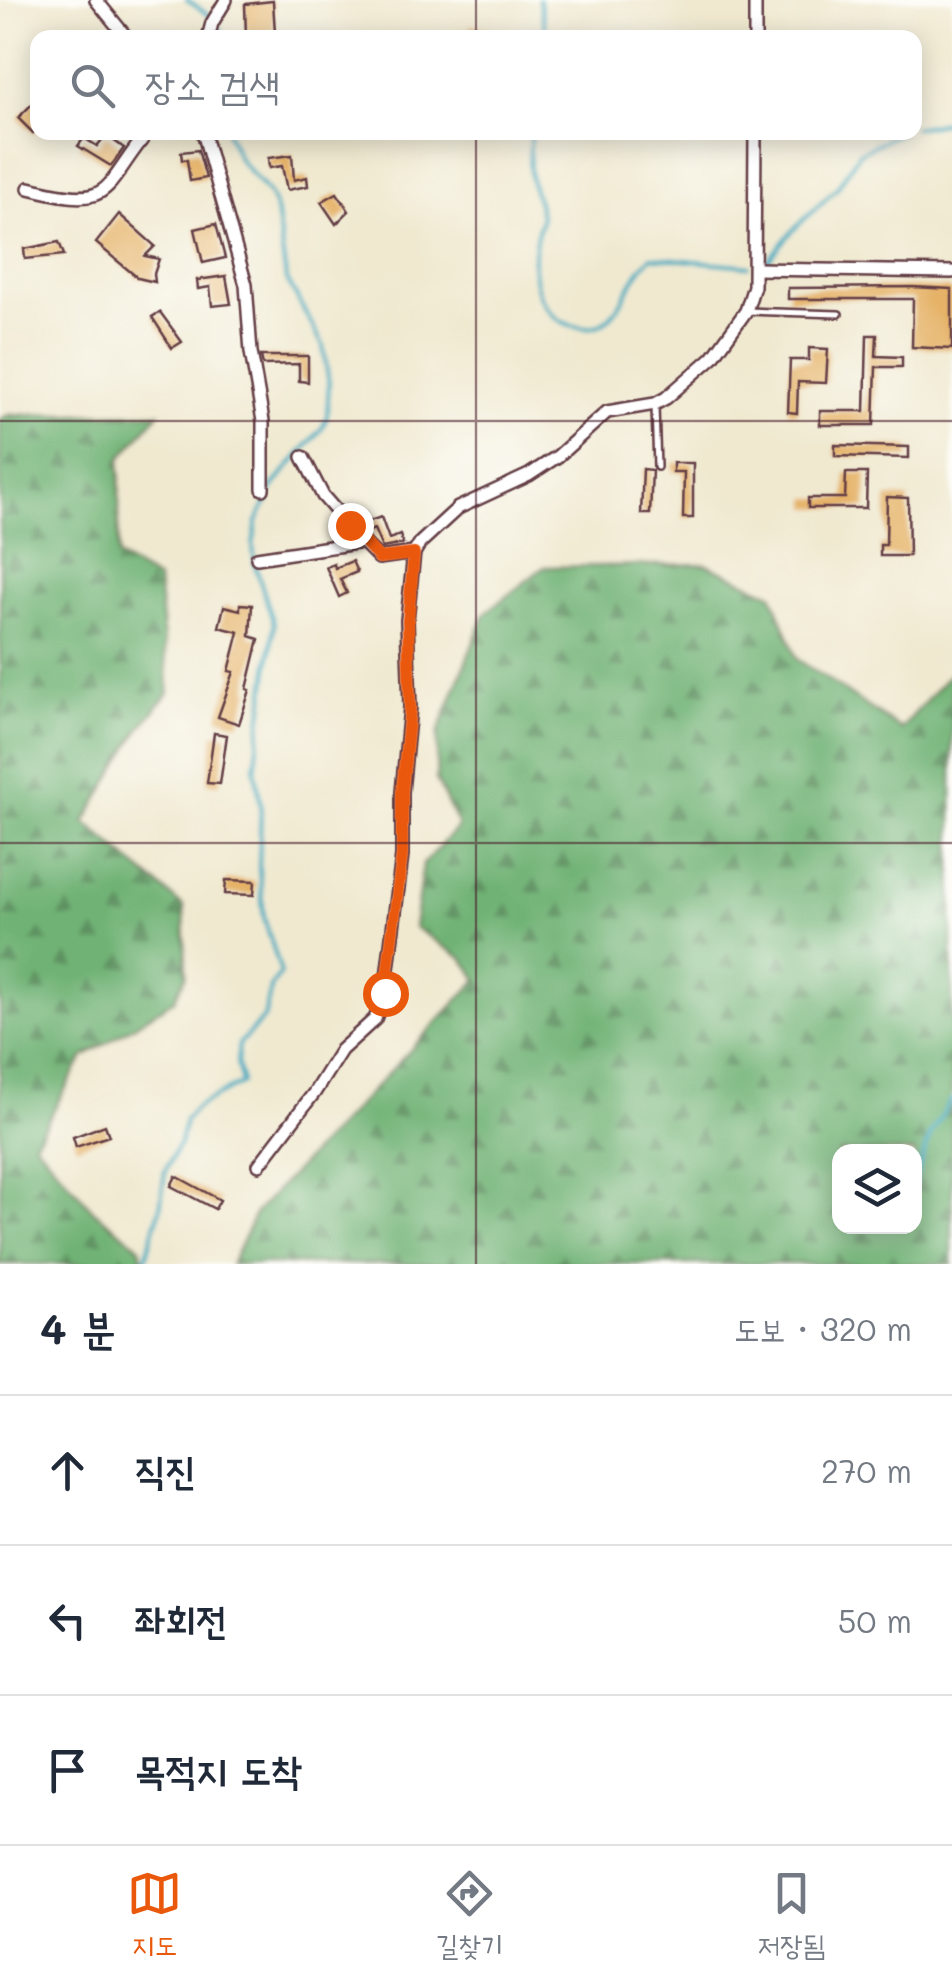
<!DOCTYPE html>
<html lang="ko">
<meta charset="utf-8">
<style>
:root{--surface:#fff;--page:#f2f2f3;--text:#1f2937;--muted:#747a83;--line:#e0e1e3;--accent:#ea580c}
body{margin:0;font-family:Mali,"Poor Story",sans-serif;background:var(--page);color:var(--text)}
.controls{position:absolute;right:30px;bottom:30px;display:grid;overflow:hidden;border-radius:20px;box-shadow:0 5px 25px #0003}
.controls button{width:90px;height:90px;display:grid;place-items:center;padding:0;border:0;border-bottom:2px solid var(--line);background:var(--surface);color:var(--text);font:50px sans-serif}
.stop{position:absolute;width:30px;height:30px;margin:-22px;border:8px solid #ea580c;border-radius:50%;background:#fff}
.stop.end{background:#ea580c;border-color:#fff;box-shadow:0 2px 10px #0008}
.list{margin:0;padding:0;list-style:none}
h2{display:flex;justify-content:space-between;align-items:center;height:130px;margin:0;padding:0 40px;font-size:42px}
h2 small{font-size:32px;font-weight:400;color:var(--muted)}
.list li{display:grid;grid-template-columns:65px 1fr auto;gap:30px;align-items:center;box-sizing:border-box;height:150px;padding:0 40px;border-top:2px solid var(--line)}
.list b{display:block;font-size:38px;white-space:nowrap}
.list em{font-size:32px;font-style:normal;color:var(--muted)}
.icon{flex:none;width:55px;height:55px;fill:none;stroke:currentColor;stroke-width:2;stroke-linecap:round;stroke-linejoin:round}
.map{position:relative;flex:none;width:952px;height:1264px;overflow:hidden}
.search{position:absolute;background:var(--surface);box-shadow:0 5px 25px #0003;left:30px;right:30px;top:30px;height:110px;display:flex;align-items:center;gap:25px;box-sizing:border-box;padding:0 35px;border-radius:20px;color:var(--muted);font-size:38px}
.sheet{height:580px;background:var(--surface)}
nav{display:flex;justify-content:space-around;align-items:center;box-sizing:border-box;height:140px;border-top:2px solid var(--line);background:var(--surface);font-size:28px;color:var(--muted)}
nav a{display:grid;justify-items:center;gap:5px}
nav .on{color:var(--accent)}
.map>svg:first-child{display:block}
.forest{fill:url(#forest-firs);stroke:#5c6850;stroke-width:2.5;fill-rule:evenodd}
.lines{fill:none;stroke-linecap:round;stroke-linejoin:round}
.stream{stroke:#41aac1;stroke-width:4}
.building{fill:#e5b268}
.lane-casing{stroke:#633d44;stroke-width:10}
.street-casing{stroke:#633d44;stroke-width:16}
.lane{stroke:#fff;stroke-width:5}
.street{stroke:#fff;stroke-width:11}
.route{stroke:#ea580c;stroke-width:12}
.grid{fill:none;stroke:#4a1f2b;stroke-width:2.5;stroke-opacity:0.55}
</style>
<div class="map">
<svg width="952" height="1264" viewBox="0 0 952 1264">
<defs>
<pattern id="forest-firs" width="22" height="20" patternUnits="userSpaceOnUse" patternTransform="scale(2.5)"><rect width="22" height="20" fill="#6fb275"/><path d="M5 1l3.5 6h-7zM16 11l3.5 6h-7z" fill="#5d9060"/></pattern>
</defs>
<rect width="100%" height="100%" fill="#fdfcf7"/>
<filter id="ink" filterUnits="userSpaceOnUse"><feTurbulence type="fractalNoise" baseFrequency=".01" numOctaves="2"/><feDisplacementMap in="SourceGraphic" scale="20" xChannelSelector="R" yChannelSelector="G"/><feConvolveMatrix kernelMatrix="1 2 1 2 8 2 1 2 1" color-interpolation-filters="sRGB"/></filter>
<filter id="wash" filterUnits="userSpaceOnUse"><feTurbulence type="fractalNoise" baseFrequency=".0048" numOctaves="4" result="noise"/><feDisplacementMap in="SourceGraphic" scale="40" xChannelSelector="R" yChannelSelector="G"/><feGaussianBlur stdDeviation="2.25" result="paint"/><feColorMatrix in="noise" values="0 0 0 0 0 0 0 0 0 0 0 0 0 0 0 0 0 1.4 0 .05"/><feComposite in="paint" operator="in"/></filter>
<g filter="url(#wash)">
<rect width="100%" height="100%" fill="#f0e9d0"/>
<g class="forest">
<path d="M159,413l-39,46 -2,98 40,23 11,112 -30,38 -54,92 99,85 2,68 -12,25 -91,58 -48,85 59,68 46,36 3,17h-143v-845l9,-4z"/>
<path d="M706,564l66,30 25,65 104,70 51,-58v593h-721l25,-52 222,-233 -15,-20 -49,-32 9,-63 35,-38 -22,-47 2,-46 47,-120 59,-46zM840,1152h74v74h-74z"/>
</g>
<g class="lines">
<g class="stream">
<path d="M187,0l23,16 16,22"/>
<path d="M539,0l8,38"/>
<path d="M914,128l38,-7"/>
<path d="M531,132c-1,16 -3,32 0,47 2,13 9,25 10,38 0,9 -4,14 -5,23 -6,29 -1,66 27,82 10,5 28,8 38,2 25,-15 28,-49 51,-67l97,9"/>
<path d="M765,264l28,-34 44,-42 22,-35 42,-21"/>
<path d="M914,1183l17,-50 21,-34"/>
<path d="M144,1264l16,-55 5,-38 15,-29 5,-22 13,-14 44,-23 -5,-21 2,-18 25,-26 8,-33 9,-12 -17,-55 -5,-50 2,-63 -6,-36 19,-145 -19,-59 -2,-20 4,-23 17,-37 49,-58 4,-11 2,-32 -6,-39 -37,-67 -10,-68 -6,-15 -31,-36 -12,-27"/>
</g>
</g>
<g id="blocks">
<g class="building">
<path d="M273,1l2,32 -29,4 -1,-33z"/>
<path d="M470,25l42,8v5h-45z"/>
<path d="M38,98v31l-5,4 -15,-15z"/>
<path d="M106,135l18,13 -13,18 -33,-20 6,-8 13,8z"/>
<path d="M198,150l8,28 -16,3 -3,-21h-5l-1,-8z"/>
<path d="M292,155l2,25 13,-3 1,9 -21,4 -5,-24 -13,2 -1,-10z"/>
<path d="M337,193l12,18 -13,13 -15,-22z"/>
<path d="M119,214l36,32 -10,10 14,3 -5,15 1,8 -17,-4 -42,-35z"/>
<path d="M216,224l9,34 -22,5 -8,-34z"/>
<path d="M59,242l5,13 -39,4 -1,-10z"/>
<path d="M226,276l5,28 -19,2 -2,-19 -12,2 -1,-9z"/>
<path d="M913,287l39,2v60l-40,-2 1,-48h-125v-11z"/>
<path d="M160,312l22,30 -10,6 -20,-31z"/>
<path d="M867,335h10l-1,21 26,1v10h-26l-2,58h-54v-14h45z"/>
<path d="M809,348l19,1 -2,34 -28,-1 -1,31 -9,-1 2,-52h19z"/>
<path d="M261,356h47v26l-9,-1v-17l-36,1z"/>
<path d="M835,445l74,2v11l-74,-2z"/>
<path d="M673,463h20v55h-10l1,-46h-11z"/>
<path d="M643,469l9,1 -2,44h-9z"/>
<path d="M846,473h21l-1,35h-58v-10h37z"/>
<path d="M887,497l21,1 1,58h-29v-11h6z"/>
<path d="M381,517l8,22 11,-4 3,9 -21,4 -8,-19 -7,3 -4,-5 -2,-3z"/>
<path d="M352,561l5,11 -17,7 7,14 -8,4 -13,-30 8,-3 1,4z"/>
<path d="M240,604l12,1 -2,31 9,3 -12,50 3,1 -11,34 -21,-7 16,-45 -5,-1 10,-39 -20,-5 5,-21 16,4z"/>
<path d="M214,733l13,2 -7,49 -13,-1z"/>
<path d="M226,880l29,1 -1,14 -29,-1z"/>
<path d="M105,1125l4,11 -33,11 -3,-10z"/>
<path d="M176,1176l44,24 -5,9 -44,-23z"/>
</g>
</g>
</g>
<g filter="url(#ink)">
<use href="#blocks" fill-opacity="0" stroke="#633d44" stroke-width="2.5"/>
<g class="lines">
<g class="lane-casing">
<g id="lane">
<path d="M747,311l92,3"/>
<path d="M655,407l2,60"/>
</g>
</g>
<g class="street-casing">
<g id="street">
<path d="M96,0l31,38"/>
<path d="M755,0v38"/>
<path d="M208,38l4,-15 14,-23"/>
<path d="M203,132l43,153 5,67 12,69v68"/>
<path d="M29,188c87,22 71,2 119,-56"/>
<path d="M755,269l197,3"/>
<path d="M303,457l20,39 40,46"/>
<path d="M257,558l106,-16 16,16 35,-5"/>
<path d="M259,1165l55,-72 27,-43 34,-31 10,-26 17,-137v-64l8,-85 -3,-87 7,-67 6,-10 38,-35 71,-33 29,-19 49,-44 48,-8 11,-6 47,-41 33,-46 8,-25 1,-154"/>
</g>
</g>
<use href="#lane" class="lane"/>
<use href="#street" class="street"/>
</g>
</g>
<g class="lines" filter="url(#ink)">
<path class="route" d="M350,525l29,33 35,-4 -6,66 2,88 -8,84v64l-17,137"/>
</g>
<path class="grid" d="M476,0v38M476,132v1132M0,421h952M0,843h952"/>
</svg>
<div class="controls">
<button><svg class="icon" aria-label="layers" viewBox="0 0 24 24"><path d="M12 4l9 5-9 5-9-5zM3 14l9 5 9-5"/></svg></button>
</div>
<div class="stop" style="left:385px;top:993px"></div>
<div class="stop end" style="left:350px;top:525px"></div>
<div class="search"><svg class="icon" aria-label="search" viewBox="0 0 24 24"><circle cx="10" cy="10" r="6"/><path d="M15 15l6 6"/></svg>장소 검색</div>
</div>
<section class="sheet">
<h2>4 분<small>도보 · 320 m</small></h2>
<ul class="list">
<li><svg class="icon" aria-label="ahead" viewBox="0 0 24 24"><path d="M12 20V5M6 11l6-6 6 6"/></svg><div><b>직진</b></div><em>270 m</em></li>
<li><svg class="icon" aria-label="left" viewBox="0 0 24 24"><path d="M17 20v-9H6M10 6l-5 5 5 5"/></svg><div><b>좌회전</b></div><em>50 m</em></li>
<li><svg class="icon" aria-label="arrive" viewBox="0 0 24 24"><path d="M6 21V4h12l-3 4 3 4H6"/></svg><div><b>목적지 도착</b></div></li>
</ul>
</section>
<nav>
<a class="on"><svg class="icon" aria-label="map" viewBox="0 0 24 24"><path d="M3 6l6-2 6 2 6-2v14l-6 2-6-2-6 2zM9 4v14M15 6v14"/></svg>지도</a>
<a><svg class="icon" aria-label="directions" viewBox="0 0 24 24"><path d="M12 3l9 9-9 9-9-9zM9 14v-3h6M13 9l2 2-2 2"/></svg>길찾기</a>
<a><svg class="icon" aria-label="saved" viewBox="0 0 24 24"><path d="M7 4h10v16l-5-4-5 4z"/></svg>저장됨</a>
</nav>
